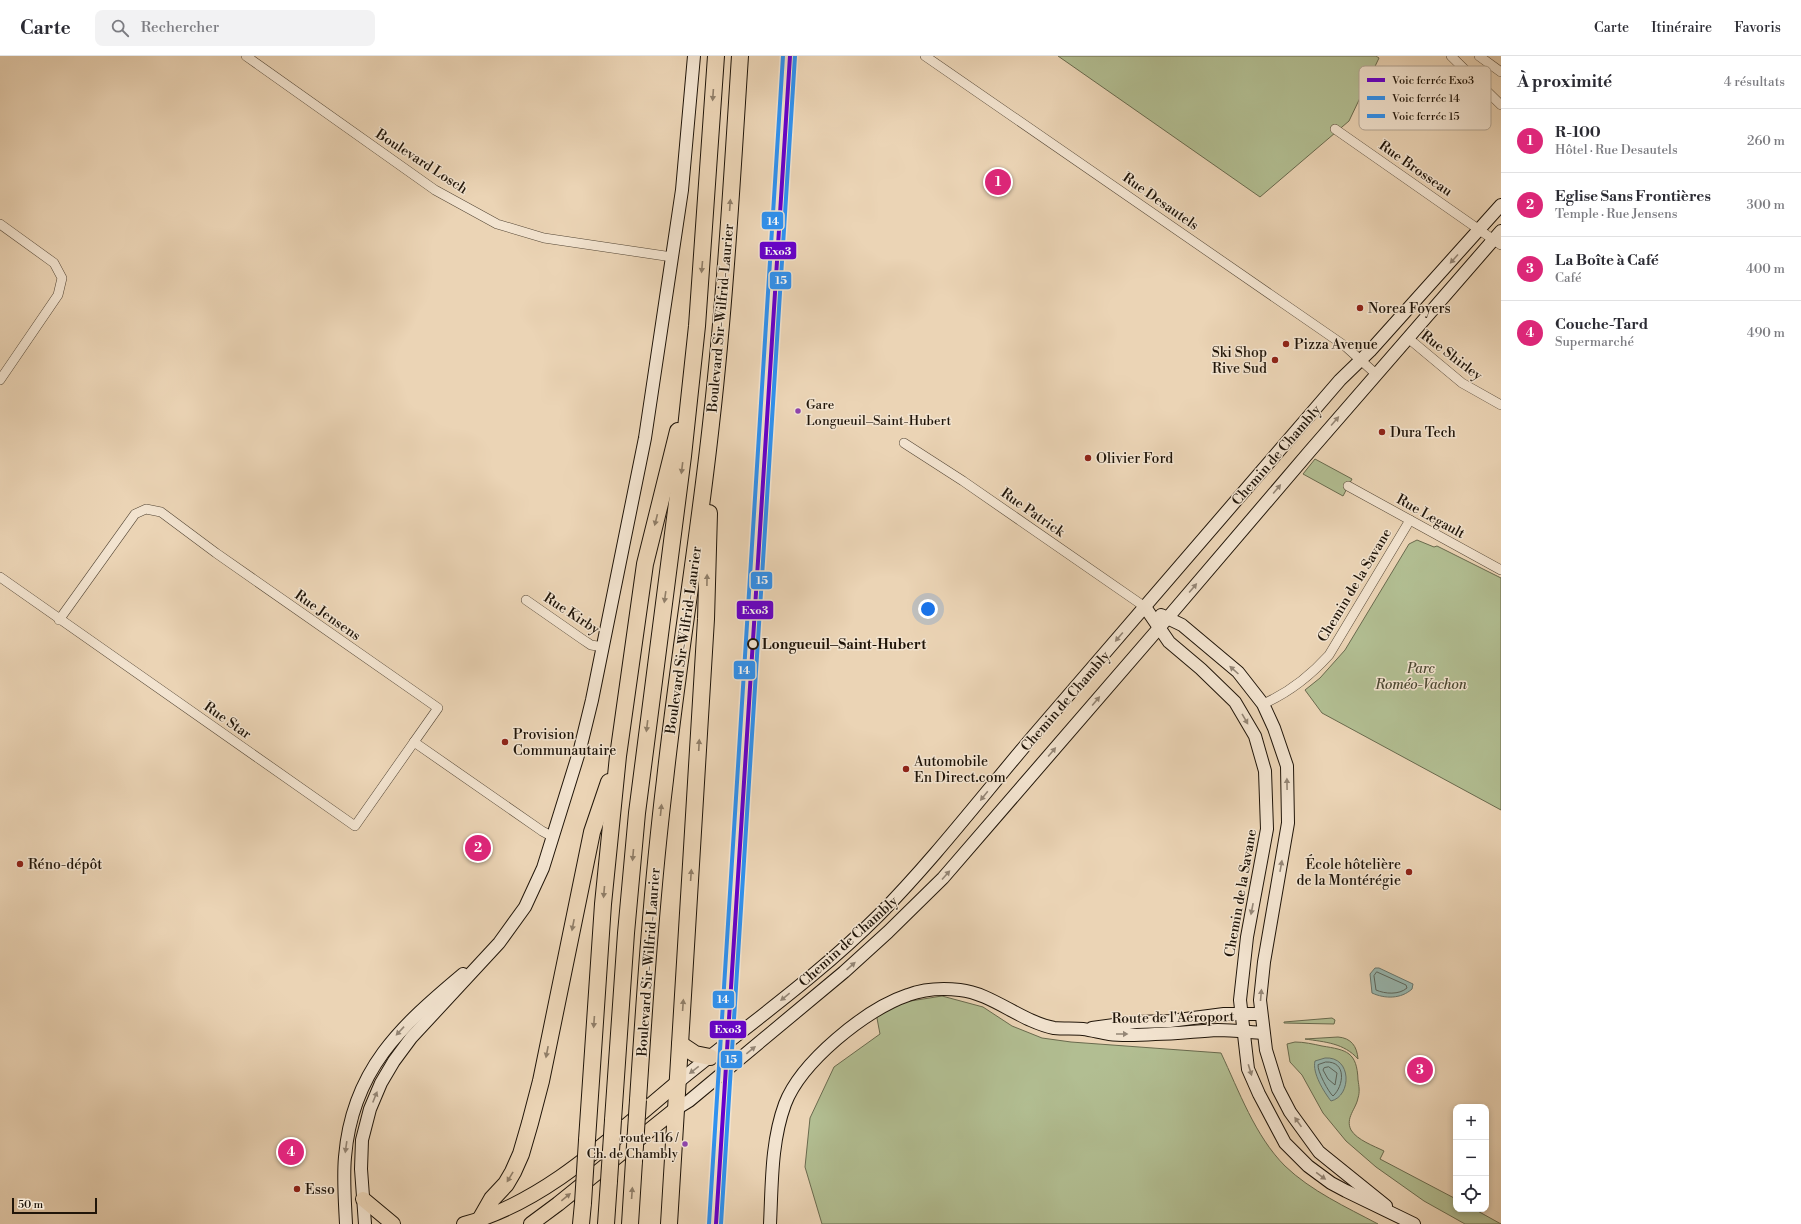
<!DOCTYPE html>
<html lang="fr">
<meta charset="utf-8">
<style>
:root{--surface:#fff;--page:#f2f2f3;--text:#2b2b33;--muted:#7c7c81;--line:#e1e1e2;--accent:#db2777}
body{margin:0;font-family:"Libre Bodoni",serif;background:var(--page);color:var(--text)}
.controls{position:absolute;right:12px;bottom:12px;display:grid;overflow:hidden;border-radius:8px;box-shadow:0 2px 6px #0003}
.controls button{width:36px;height:36px;display:grid;place-items:center;padding:0;border:0;border-bottom:1px solid var(--line);background:var(--surface);color:var(--text);font:20px sans-serif}
.scale{position:absolute;left:12px;bottom:10px;width:85px;box-sizing:border-box;padding-left:4px;border:2px solid #201509;border-top:0;font-size:11px;line-height:14px;white-space:nowrap;color:#201509;-webkit-text-stroke:3px #f2e3cf;paint-order:stroke}
.you{position:absolute;left:928px;top:553px;width:14px;height:14px;margin:-10px;border:3px solid #fff;border-radius:50%;background:#1a73e8;box-shadow:0 0 0 6px #1a73e833}
.badge{display:grid;place-items:center;width:26px;height:26px;border-radius:50%;background:var(--accent);color:#fff;font-size:13px;font-weight:700}
.pin{position:absolute;translate:-50% -50%;border:2px solid #fff;box-shadow:0 1px 4px #0006}
.list{margin:0;padding:0;list-style:none}
h2{display:flex;justify-content:space-between;align-items:center;height:52px;margin:0;padding:0 16px;font-size:17px}
h2 small{font-size:13px;font-weight:400;color:var(--muted)}
.list li{display:grid;grid-template-columns:26px 1fr auto;gap:12px;align-items:center;box-sizing:border-box;height:64px;padding:0 16px;border-top:1px solid var(--line)}
.list b{display:block;font-size:15px;white-space:nowrap}
.list p{margin:0;font-size:13px;white-space:nowrap;color:var(--muted)}
.list em{font-size:13px;font-style:normal;color:var(--muted)}
.icon{flex:none;width:22px;height:22px;fill:none;stroke:currentColor;stroke-width:2;stroke-linecap:round;stroke-linejoin:round}
.map{position:relative;flex:none;width:1501px;height:1168px;overflow:hidden}
header{display:flex;align-items:center;gap:24px;box-sizing:border-box;height:56px;padding:0 20px;background:var(--surface);border-bottom:1px solid var(--line)}
header strong{font-size:19px}
nav{display:flex;gap:22px;margin-inline-start:auto;font-size:14px}
.search{width:280px;height:36px;background:var(--page);display:flex;align-items:center;gap:10px;box-sizing:border-box;padding:0 14px;border-radius:8px;color:var(--muted);font-size:15px}
main{display:flex}
aside{flex:1;background:var(--surface)}
.map>svg:first-child{display:block}
.green{fill:#b2be92;stroke:#696a4e}
.water{fill:#98b8b1;stroke:#68776e}
.lines{fill:none;stroke-linecap:round;stroke-linejoin:round}
.shore{stroke:#5c665d;stroke-width:1}
.street-casing{stroke:#534534;stroke-width:10}
.secondary-casing{stroke:#201509;stroke-width:14}
.primary-casing{stroke:#201509;stroke-width:16}
.highway-casing{stroke:#201509;stroke-width:18}
.street{stroke:#f2e3cf;stroke-width:9}
.secondary{stroke:#f2e3cf;stroke-width:12}
.primary{stroke:#ebd4b5;stroke-width:14}
.highway{stroke:#ebd4b5;stroke-width:16}
.highway-bridge-casing{stroke:#201509;stroke-width:18;stroke-linecap:butt}
.highway-bridge{stroke:#ebd4b5;stroke-width:16}
.rail-1-casing{stroke:#f2e3cf;stroke-width:7}
.rail-2-casing{stroke:#f2e3cf;stroke-width:7}
.rail-3-casing{stroke:#f2e3cf;stroke-width:7}
.rail-1{stroke:#60c;stroke-width:4}
.rail-2{stroke:#2f91f0;stroke-width:4}
.rail-3{stroke:#2f91f0;stroke-width:4}
.oneway{fill:#907e68}
.oneway2{fill:#948676}
.poi-dot{fill:#8f2418;stroke:#f2e3cf;stroke-width:1.5}
.bus-dot{fill:#8e44ad;stroke:#f2e3cf;stroke-width:1.5}
.stop-dot{fill:#f2e3cf;stroke:#201509;stroke-width:2}
.labels{text-anchor:middle;stroke-width:3;stroke-linejoin:round;paint-order:stroke}
.bus-label{font-size:13px;fill:#201509;stroke:#f2e3cf;text-anchor:start}
.street-label{font-size:14px;fill:#201509;stroke:#f2e3cf}
.poi-label{font-size:14px;fill:#201509;stroke:#f2e3cf;text-anchor:start}
.stop-label{font-size:14px;font-weight:bold;fill:#201509;stroke:#f2e3cf;text-anchor:start}
.park-label{font-size:14px;font-style:italic;fill:#4c4832;stroke:#f2e3cf}
.key{fill:#f2e3cf;stroke:#b3a594;stroke-width:1}
.key-label{font-size:11px;fill:#201509}
.line-badge{stroke:#f2e3cf;stroke-width:1.5}
.badge-label{font-size:11px;text-anchor:middle;font-weight:bold;fill:#fff}
</style>
<header>
<strong>Carte</strong>
<div class="search"><svg class="icon" aria-label="search" viewBox="0 0 24 24"><circle cx="10" cy="10" r="6"/><path d="M15 15l6 6"/></svg>Rechercher</div>
<nav><a>Carte</a><a>Itinéraire</a><a>Favoris</a></nav>
</header>
<main>
<div class="map">
<svg width="1501" height="1168" viewBox="0 0 1501 1168">
<rect width="100%" height="100%" fill="#ebd4b5"/>
<filter id="stains"><feTurbulence type="fractalNoise" baseFrequency=".005" numOctaves="4"/><feColorMatrix values="0 0 0 0 .2 0 0 0 0 .09 0 0 0 0 .02 0 0 0 .5 -.17"/></filter>
<radialGradient id="worn" r=".72"><stop offset=".6" stop-color="#630" stop-opacity="0"/><stop offset="1" stop-color="#630" stop-opacity=".3"/></radialGradient>
<g class="green">
<path d="M1058,0h318l3,2 -30,63 -89,76z"/>
<path d="M1315,403l37,20 -9,17 -40,-22z"/>
<path d="M1417,484l17,7 3,-1 64,32v232l-179,-97 -17,-23 15,-12 25,-28 64,-106z"/>
<path d="M942,940l41,11 29,19 30,12 29,4 150,11c18,38 34,83 64,113 26,25 61,41 93,58h-556l-17,-57 5,-49 24,-51 46,-33 -4,-21 22,-10z"/>
<path d="M1332,962l3,2 -1,4 -50,-1v-1z"/>
<path d="M1338,981c13,1 19,9 20,22 -14,-16 -33,-17 -53,-20z"/>
<path d="M1295,986c9,0 18,2 27,4 25,4 35,6 36,34 1,6 2,12 0,18 -2,11 -13,20 -7,32 6,10 23,16 33,21l-4,8 76,40v10h18l27,15h-36l-41,-23 -48,-34 -30,-26 -23,-28 -21,-38 -12,-13 -3,-18z"/>
</g>
<g class="water">
<path d="M1375,912h4l34,16 -1,5c-11,10 -27,10 -40,4l-2,-19z"/>
<path d="M1325,1002c27,-2 27,38 6,43 -7,-9 -19,-28 -16,-40z"/>
</g>
<g class="lines">
<g class="shore">
<path d="M1377,916l29,13 1,3c-8,7 -22,6 -31,2l-2,-14z"/>
<path d="M1326,1006c21,-1 18,24 7,34 -4,-3 -16,-25 -15,-31z"/>
<path d="M1329,1011l8,6 -2,12 -7,-6 -5,-9 1,-2z"/>
</g>
<g class="street-casing">
<g id="street">
<path d="M246,0l189,134 62,34 47,14 128,19"/>
<path d="M925,0l420,290 31,28"/>
<path d="M1451,0l50,49"/>
<path d="M1479,0l22,16"/>
<path d="M1335,73l166,116"/>
<path d="M0,168l54,39 8,15 -4,17 -58,85"/>
<path d="M1408,282l54,45 39,22"/>
<path d="M904,387l59,38 182,126"/>
<path d="M1348,430l153,84"/>
<path d="M0,521l355,249 59,-84"/>
<path d="M526,544l56,39 9,6 12,2"/>
<path d="M59,564l76,-106 11,-5 15,3 55,41 222,155 -24,34 128,89 11,6"/>
<path d="M1263,648c25,-11 48,-29 66,-49l81,-135"/>
</g>
</g>
<g class="secondary-casing">
<g id="secondary">
<path d="M1145,551l24,35 32,27 34,33 20,34 10,35 2,58 -20,108 -7,63 8,69 11,25 26,49 23,23 23,17 15,8 68,33"/>
<path d="M1161,559l21,10 56,47 25,32 11,24 13,38 1,57 -24,139 -4,38 6,50 12,39 12,23 29,40 67,54"/>
<path d="M1092,972l44,-6 34,-1 54,-7h37"/>
<path d="M677,1027c68,-56 140,-106 202,-168 56,-57 104,-120 156,-181 102,-118 204,-236 305,-354l30,-29 131,-146"/>
<path d="M676,1053l13,-8 155,-129 44,-40 55,-54 216,-250 151,-177 191,-220"/>
<path d="M346,1168c-1,-22 -3,-45 -1,-67 7,-87 56,-131 118,-183"/>
<path d="M365,1168l-4,-55 1,-29 8,-31 11,-26 13,-22 17,-23 88,-95 26,-36 18,-39 37,-119 12,-49 53,-262 37,-248 12,-134"/>
<path d="M770,1168c2,-40 1,-82 15,-120 16,-42 81,-95 123,-109 16,-6 35,-7 52,-5 31,3 62,32 94,38 10,1 20,0 29,1 9,1 18,4 26,5 15,2 31,1 46,0 21,0 42,-3 63,-4 15,0 30,2 45,3"/>
</g>
</g>
<g class="primary-casing">
<g id="primary">
<path d="M363,1143l30,25"/>
<path d="M464,1168c81,-21 149,-88 213,-141"/>
<path d="M531,1168l27,-20 118,-95"/>
</g>
</g>
<g class="highway-casing">
<g id="highway">
<path d="M680,988l15,10 15,3"/>
<path d="M638,1044c7,-107 14,-214 27,-320 13,-119 33,-237 46,-356 14,-122 21,-245 29,-368"/>
<path d="M613,1064l13,-187 11,-120 46,-357 14,-130 19,-270"/>
<path d="M587,1084l16,-236 15,-148 27,-192 33,-133"/>
<path d="M480,1164l12,-21 14,-15 7,-12 8,-18 9,-31 11,-42 51,-249 17,-50"/>
<path d="M581,1168l2,-21"/>
<path d="M606,1168l3,-43"/>
<path d="M630,1168l4,-63"/>
<path d="M669,1168l37,-605 3,-106"/>
</g>
</g>
<use href="#street" class="street"/>
<use href="#secondary" class="secondary"/>
<use href="#primary" class="primary"/>
<use href="#highway" class="highway"/>
<g class="highway-bridge-casing">
<g id="highway-bridge">
<path d="M634,1105l4,-61"/>
<path d="M609,1125l4,-61"/>
<path d="M583,1147l4,-63"/>
</g>
</g>
<use href="#highway-bridge" class="highway-bridge"/>
<g class="rail-1-casing">
<path id="rail-1" d="M716,1168l74,-1168"/>
</g>
<g class="rail-2-casing">
<path id="rail-2" d="M709,1168l74,-1168"/>
</g>
<g class="rail-3-casing">
<path id="rail-3" d="M721,1168l74,-1168"/>
</g>
<use href="#rail-1" class="rail-1"/>
<use href="#rail-2" class="rail-2"/>
<use href="#rail-3" class="rail-3"/>
</g>
<defs><path id="oneway-solid" d="M-6-.8H1V-3.2L6.5 0L1 3.2V.8H-6Z"/></defs>
<g class="oneway">
<use href="#oneway-solid" transform="translate(713 39) rotate(94)"/>
<use href="#oneway-solid" transform="translate(730 149) rotate(-86)"/>
<use href="#oneway-solid" transform="translate(702 211) rotate(95)"/>
<use href="#oneway-solid" transform="translate(682 412) rotate(97)"/>
<use href="#oneway-solid" transform="translate(656 464) rotate(104)"/>
<use href="#oneway-solid" transform="translate(707 524) rotate(-89)"/>
<use href="#oneway-solid" transform="translate(665 541) rotate(98)"/>
<use href="#oneway-solid" transform="translate(647 670) rotate(97)"/>
<use href="#oneway-solid" transform="translate(699 689) rotate(-87)"/>
<use href="#oneway-solid" transform="translate(661 754) rotate(-84)"/>
<use href="#oneway-solid" transform="translate(633 799) rotate(95)"/>
<use href="#oneway-solid" transform="translate(691 819) rotate(-86)"/>
<use href="#oneway-solid" transform="translate(604 836) rotate(95)"/>
<use href="#oneway-solid" transform="translate(573 869) rotate(101)"/>
<use href="#oneway-solid" transform="translate(683 949) rotate(-86)"/>
<use href="#oneway-solid" transform="translate(594 966) rotate(94)"/>
<use href="#oneway-solid" transform="translate(547 996) rotate(101)"/>
<use href="#oneway-solid" transform="translate(510 1121) rotate(121)"/>
<use href="#oneway-solid" transform="translate(632 1137) rotate(-86)"/>
<use href="#oneway-solid" transform="translate(566 1141) rotate(-39)"/>
</g>
<g class="oneway2">
<use href="#oneway-solid" transform="translate(1454 203) rotate(132)"/>
<use href="#oneway-solid" transform="translate(1335 365) rotate(-49)"/>
<use href="#oneway-solid" transform="translate(1277 433) rotate(-50)"/>
<use href="#oneway-solid" transform="translate(1193 532) rotate(-50)"/>
<use href="#oneway-solid" transform="translate(1119 581) rotate(130)"/>
<use href="#oneway-solid" transform="translate(1234 614) rotate(-138)"/>
<use href="#oneway-solid" transform="translate(1096 645) rotate(-50)"/>
<use href="#oneway-solid" transform="translate(1245 663) rotate(60)"/>
<use href="#oneway-solid" transform="translate(1052 696) rotate(-50)"/>
<use href="#oneway-solid" transform="translate(1287 728) rotate(-91)"/>
<use href="#oneway-solid" transform="translate(984 740) rotate(129)"/>
<use href="#oneway-solid" transform="translate(1281 810) rotate(-80)"/>
<use href="#oneway-solid" transform="translate(946 819) rotate(-48)"/>
<use href="#oneway-solid" transform="translate(1252 853) rotate(101)"/>
<use href="#oneway-solid" transform="translate(851 910) rotate(-42)"/>
<use href="#oneway-solid" transform="translate(1261 939) rotate(-85)"/>
<use href="#oneway-solid" transform="translate(785 941) rotate(141)"/>
<use href="#oneway-solid" transform="translate(400 975) rotate(133)"/>
<use href="#oneway-solid" transform="translate(1122 978)"/>
<use href="#oneway-solid" transform="translate(751 994) rotate(-39)"/>
<use href="#oneway-solid" transform="translate(694 1014) rotate(142)"/>
<use href="#oneway-solid" transform="translate(1250 1014) rotate(73)"/>
<use href="#oneway-solid" transform="translate(375 1041) rotate(-68)"/>
<use href="#oneway-solid" transform="translate(1298 1066) rotate(-125)"/>
<use href="#oneway-solid" transform="translate(346 1091) rotate(98)"/>
<use href="#oneway-solid" transform="translate(1321 1120) rotate(36)"/>
</g>
<g class="poi-dot">
<circle cx="1360" cy="252" r="4"/>
<circle cx="1286" cy="288" r="4"/>
<circle cx="1275" cy="304" r="4"/>
<circle cx="1382" cy="376" r="4"/>
<circle cx="1088" cy="402" r="4"/>
<circle cx="505" cy="686" r="4"/>
<circle cx="906" cy="713" r="4"/>
<circle cx="20" cy="808" r="4"/>
<circle cx="1409" cy="816" r="4"/>
<circle cx="297" cy="1133" r="4"/>
</g>
<g class="bus-dot">
<circle cx="798" cy="355" r="3.5"/>
<circle cx="685" cy="1088" r="3.5"/>
</g>
<circle class="stop-dot" cx="753" cy="588" r="5"/>
<g class="labels">
<g class="bus-label">
<text x="806" y="353">Gare<tspan x="806" dy="16">Longueuil–Saint-Hubert</tspan></text>
<text x="678" y="1086" text-anchor="end">route 116 /<tspan x="678" dy="16">Ch. de Chambly</tspan></text>
</g>
<g class="street-label">
<text transform="translate(422 105) rotate(33)" y="5">Boulevard Losch</text>
<text transform="translate(1416 112) rotate(35)" y="5">Rue Brosseau</text>
<text transform="translate(1161 145) rotate(35)" y="5">Rue Desautels</text>
<text transform="translate(720 262) rotate(-85)" y="5">Boulevard Sir-Wilfrid-Laurier</text>
<text transform="translate(1452 299) rotate(37)" y="5">Rue Shirley</text>
<text transform="translate(1276 399) rotate(-49)" y="5">Chemin de Chambly</text>
<text transform="translate(1033 456) rotate(35)" y="5">Rue Patrick</text>
<text transform="translate(1431 460) rotate(29)" y="5">Rue Legault</text>
<text transform="translate(1354 529) rotate(-59)" y="5">Chemin de la Savane</text>
<text transform="translate(572 557) rotate(33)" y="5">Rue Kirby</text>
<text transform="translate(328 559) rotate(35)" y="5">Rue Jensens</text>
<text transform="translate(683 584) rotate(-82)" y="5">Boulevard Sir-Wilfrid-Laurier</text>
<text transform="translate(1065 645) rotate(-49)" y="5">Chemin de Chambly</text>
<text transform="translate(228 664) rotate(35)" y="5">Rue Star</text>
<text transform="translate(1240 837) rotate(-80)" y="5">Chemin de la Savane</text>
<text transform="translate(848 885) rotate(-42)" y="5">Chemin de Chambly</text>
<text transform="translate(648 906) rotate(-86)" y="5">Boulevard Sir-Wilfrid-Laurier</text>
<text transform="translate(1173 961) rotate(-1)" y="5">Route de l'Aéroport</text>
</g>
<g class="poi-label">
<text x="1368" y="257">Norea Foyers</text>
<text x="1294" y="293">Pizza Avenue</text>
<text x="1267" y="301" text-anchor="end">Ski Shop<tspan x="1267" dy="16">Rive Sud</tspan></text>
<text x="1390" y="381">Dura Tech</text>
<text x="1096" y="407">Olivier Ford</text>
<text x="513" y="683">Provision<tspan x="513" dy="16">Communautaire</tspan></text>
<text x="914" y="710">Automobile<tspan x="914" dy="16">En Direct.com</tspan></text>
<text x="28" y="813">Réno-dépôt</text>
<text x="1401" y="813" text-anchor="end">École hôtelière<tspan x="1401" dy="16">de la Montérégie</tspan></text>
<text x="305" y="1138">Esso</text>
</g>
<g class="stop-label">
<text x="762" y="593">Longueuil–Saint-Hubert</text>
</g>
<g class="park-label">
<text x="1421" y="617">Parc<tspan x="1421" dy="16">Roméo-Vachon</tspan></text>
</g>
</g>
<rect x="1359" y="10" width="132" height="64" rx="6" class="key"/>
<rect x="1367" y="22" width="18" height="4" fill="#60c"/>
<rect x="1367" y="40" width="18" height="4" fill="#2f91f0"/>
<rect x="1367" y="58" width="18" height="4" fill="#2f91f0"/>
<g class="key-label">
<text x="1392" y="28">Voie ferrée Exo3</text>
<text x="1392" y="46">Voie ferrée 14</text>
<text x="1392" y="64">Voie ferrée 15</text>
</g>
<g class="line-badge">
<rect x="761" y="155" width="23" height="19" rx="4" fill="#2f91f0"/>
<rect x="759" y="185" width="38" height="19" rx="4" fill="#60c"/>
<rect x="769" y="215" width="23" height="19" rx="4" fill="#2f91f0"/>
<rect x="750" y="515" width="23" height="19" rx="4" fill="#2f91f0"/>
<rect x="736" y="544" width="38" height="20" rx="4" fill="#60c"/>
<rect x="733" y="604" width="23" height="20" rx="4" fill="#2f91f0"/>
<rect x="712" y="934" width="23" height="19" rx="4" fill="#2f91f0"/>
<rect x="709" y="964" width="38" height="19" rx="4" fill="#60c"/>
<rect x="720" y="994" width="23" height="19" rx="4" fill="#2f91f0"/>
</g>
<g class="badge-label">
<text x="773" y="169">14</text>
<text x="778" y="199">Exo3</text>
<text x="781" y="228">15</text>
<text x="762" y="528">15</text>
<text x="755" y="558">Exo3</text>
<text x="744" y="618">14</text>
<text x="723" y="947">14</text>
<text x="728" y="977">Exo3</text>
<text x="731" y="1007">15</text>
</g>
<rect width="100%" height="100%" filter="url(#stains)"/>
<rect width="100%" height="100%" fill="url(#worn)"/>
</svg>
<div class="controls">
<button>+</button>
<button>−</button>
<button><svg class="icon" aria-label="locate" viewBox="0 0 24 24"><circle cx="12" cy="12" r="6"/><path d="M12 2v4M12 18v4M2 12h4M18 12h4"/></svg></button>
</div>
<div class="scale">50 m</div>
<div class="you"></div>
<div class="pin badge" style="left:998px;top:126px">1</div>
<div class="pin badge" style="left:478px;top:792px">2</div>
<div class="pin badge" style="left:1420px;top:1014px">3</div>
<div class="pin badge" style="left:291px;top:1096px">4</div>
</div>
<aside>
<h2>À proximité<small>4 résultats</small></h2>
<ul class="list">
<li><span class="badge">1</span><div><b>R-100</b><p>Hôtel · Rue Desautels</p></div><em>260 m</em></li>
<li><span class="badge">2</span><div><b>Eglise Sans Frontières</b><p>Temple · Rue Jensens</p></div><em>300 m</em></li>
<li><span class="badge">3</span><div><b>La Boîte à Café</b><p>Café</p></div><em>400 m</em></li>
<li><span class="badge">4</span><div><b>Couche-Tard</b><p>Supermarché</p></div><em>490 m</em></li>
</ul>
</aside>
</main>
